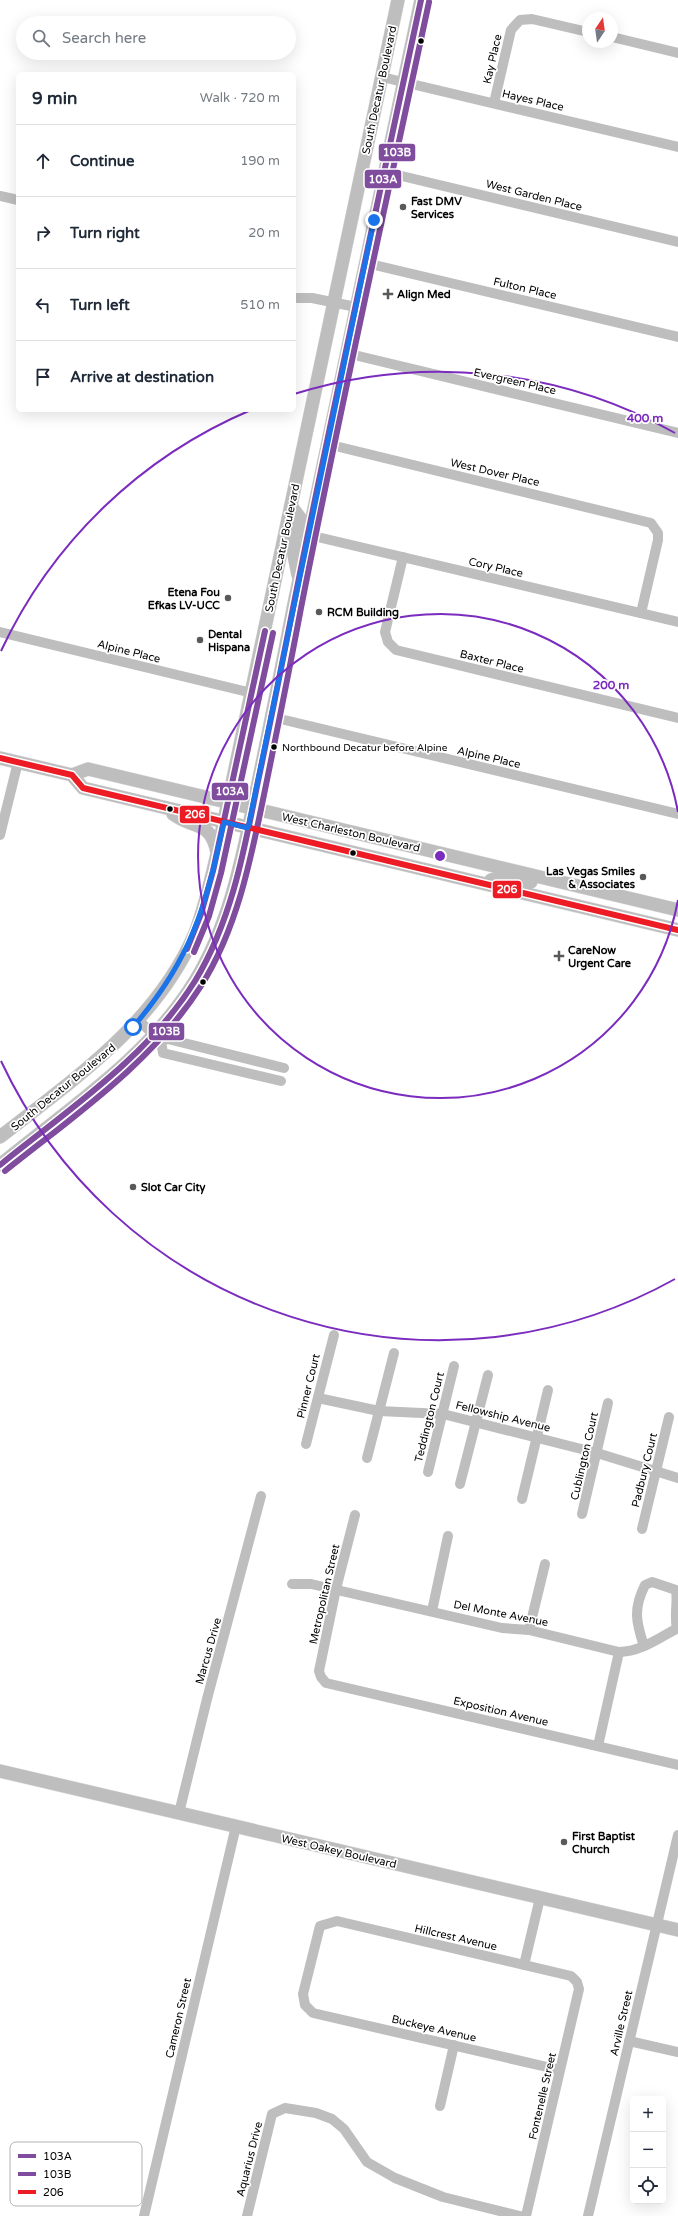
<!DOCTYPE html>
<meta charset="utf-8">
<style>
:root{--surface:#fff;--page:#f2f2f3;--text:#1f2937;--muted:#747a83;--line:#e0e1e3}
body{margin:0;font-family:"Varela Round",sans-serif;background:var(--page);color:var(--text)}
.controls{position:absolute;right:12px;bottom:12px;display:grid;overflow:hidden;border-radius:6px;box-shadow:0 4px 16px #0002}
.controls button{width:36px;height:36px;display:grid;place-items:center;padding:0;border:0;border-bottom:1px solid var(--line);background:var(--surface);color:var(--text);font:20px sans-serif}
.compass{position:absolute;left:582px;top:12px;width:36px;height:36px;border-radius:50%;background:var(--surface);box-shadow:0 4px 16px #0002;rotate:13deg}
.stop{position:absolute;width:12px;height:12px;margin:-9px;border:3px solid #1a73e8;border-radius:50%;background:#fff}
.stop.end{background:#1a73e8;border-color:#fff;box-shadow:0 1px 4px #0008}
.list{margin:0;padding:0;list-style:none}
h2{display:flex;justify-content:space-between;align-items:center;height:52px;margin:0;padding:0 16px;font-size:17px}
h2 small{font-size:13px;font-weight:400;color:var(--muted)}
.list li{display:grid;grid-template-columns:26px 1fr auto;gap:12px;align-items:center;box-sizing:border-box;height:72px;padding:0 16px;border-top:1px solid var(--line)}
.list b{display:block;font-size:15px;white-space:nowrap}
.list em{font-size:13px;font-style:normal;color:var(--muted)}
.icon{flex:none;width:22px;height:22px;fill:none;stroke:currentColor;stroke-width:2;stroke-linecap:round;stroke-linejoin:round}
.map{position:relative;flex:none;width:678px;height:2216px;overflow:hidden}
.search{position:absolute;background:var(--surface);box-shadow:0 4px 16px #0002;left:16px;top:16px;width:280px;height:44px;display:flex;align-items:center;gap:10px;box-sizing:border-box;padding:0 14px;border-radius:22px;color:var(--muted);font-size:15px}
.panel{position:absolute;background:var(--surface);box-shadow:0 4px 16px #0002;left:16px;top:72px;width:280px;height:340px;border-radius:6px}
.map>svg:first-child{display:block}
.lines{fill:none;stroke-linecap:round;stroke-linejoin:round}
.major-casing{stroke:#dbdbdb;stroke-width:14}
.minor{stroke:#bebebe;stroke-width:10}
.major{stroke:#bebebe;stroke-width:13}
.bus-1-casing{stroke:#fff;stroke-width:9}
.bus-2-casing{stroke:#fff;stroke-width:9}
.bus-3-casing{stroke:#fff;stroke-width:9}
.bus-1{stroke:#804c9e;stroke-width:6}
.bus-2{stroke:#804c9e;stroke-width:6}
.bus-3{stroke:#ed1b24;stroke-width:6}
.route{stroke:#1a73e8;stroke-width:5}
.ring{fill:none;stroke:#7b2cbf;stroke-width:2}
.bus-dot{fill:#000;stroke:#fff;stroke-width:1.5}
.poi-dot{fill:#595959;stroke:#fff;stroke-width:1.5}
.labels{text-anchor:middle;stroke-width:3.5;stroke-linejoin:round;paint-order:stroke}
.bus-label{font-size:10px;fill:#000;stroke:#fff;text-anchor:start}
.street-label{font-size:11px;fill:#000;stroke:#fff}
.poi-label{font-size:11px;font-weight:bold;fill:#000;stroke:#fff;text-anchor:start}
.key{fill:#fff;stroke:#b2b2b2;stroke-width:1}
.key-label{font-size:11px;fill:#000}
.centre{fill:#7b2cbf;stroke:#fff;stroke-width:2}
.ring-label{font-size:12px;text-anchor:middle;font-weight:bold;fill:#7b2cbf;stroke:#fff;stroke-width:3.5;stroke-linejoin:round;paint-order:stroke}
.line-badge{stroke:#fff;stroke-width:1.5}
.badge-label{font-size:11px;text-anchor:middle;font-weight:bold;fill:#fff}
</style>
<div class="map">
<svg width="678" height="2216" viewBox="0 0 678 2216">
<rect width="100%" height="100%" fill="#fff"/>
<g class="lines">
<g class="major-casing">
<g id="major">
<path d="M291,506l9,12 -2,14 11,3"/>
<path d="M286,533l8,8v14l4,20"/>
<path d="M0,758l72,17 11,13 595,142"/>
<path d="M72,775l16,-6 590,141"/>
<path d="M173,814c22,16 37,6 44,38"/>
<path d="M491,880l7,-2 33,4"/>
<path d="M0,1137c74,-58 157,-114 195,-204 10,-26 16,-53 22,-79l181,-854"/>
<path d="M0,1165c69,-57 147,-106 195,-184 35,-57 47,-123 61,-188 13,-63 26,-126 38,-189 41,-202 84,-403 127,-604"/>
<path d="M0,1771l678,159"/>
</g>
</g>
<g class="minor">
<path d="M612,37l66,16"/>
<path d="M382,77l296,70"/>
<path d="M494,103l17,-73 9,-10 12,-1 56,13"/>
<path d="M385,172l293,70"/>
<path d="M0,196l18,4"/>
<path d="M366,263l312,74"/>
<path d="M294,298h18l44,9"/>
<path d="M346,353l332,80"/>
<path d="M327,444l324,79 7,10v7l-17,73"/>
<path d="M309,535l369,87"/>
<path d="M403,557l-18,75 3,10 8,8 282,68"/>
<path d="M0,632l252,61"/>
<path d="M272,717l406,97"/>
<path d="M0,835l18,-73"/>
<path d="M139,1021l22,20 2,12 118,28"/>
<path d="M161,1041l7,-2 116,29"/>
<path d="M318,1398l61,13 64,3 154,39 81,25"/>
<path d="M306,1444l28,-109"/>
<path d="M367,1458l27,-105"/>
<path d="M428,1472l26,-106"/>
<path d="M460,1484l28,-109"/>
<path d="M522,1499l26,-109"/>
<path d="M582,1514l26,-111"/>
<path d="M355,1515l-19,74 -17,82 2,6 5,6 352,82"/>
<path d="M642,1529l27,-112"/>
<path d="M292,1584h19l191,44 27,2 90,22c22,0 41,-15 59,-24"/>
<path d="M432,1611l16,-75"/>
<path d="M529,1630l16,-66"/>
<path d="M644,1646c-8,-24 -11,-37 1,-61l7,-3 24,8c2,13 -2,25 1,39"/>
<path d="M598,1746l21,-94"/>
<path d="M179,1813l28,-114 54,-203"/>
<path d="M524,1965l16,-67"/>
<path d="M629,2041l49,11"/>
<path d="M440,2106l14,-61"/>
<path d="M144,2216l92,-390"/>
<path d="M247,2216l25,-102 13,-6 31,5 16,6 12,10 23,33 28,16 48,19 77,19"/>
<path d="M526,2216l53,-227 -2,-7 -6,-6 -234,-55 -17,5 -17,68 2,11 8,8 247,57"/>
<path d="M588,2216l90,-381"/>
</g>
<use href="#major" class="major"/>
<g class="bus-1-casing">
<g id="bus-1">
<path d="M187,949l14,-35 12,-43 52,-240"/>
<path d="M0,1165c69,-56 147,-107 195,-184 36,-59 49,-129 62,-195 13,-61 25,-122 37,-183 40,-201 84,-402 127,-603"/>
</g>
</g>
<g class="bus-2-casing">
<g id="bus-2">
<path d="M194,952l15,-36 12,-43 52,-240"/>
<path d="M5,1171c70,-56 147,-108 196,-185 38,-60 51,-133 65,-201 12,-59 24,-118 35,-177 40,-203 85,-405 128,-606"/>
</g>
</g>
<g class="bus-3-casing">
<path id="bus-3" d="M0,758l72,17 11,13 595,142"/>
</g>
<use href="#bus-1" class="bus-1"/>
<use href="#bus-2" class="bus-2"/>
<use href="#bus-3" class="bus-3"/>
</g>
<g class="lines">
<path class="route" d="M133,1027c58,-67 73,-120 91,-205l24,6 126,-608"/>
</g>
<g class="ring">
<path d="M678 900A242 242 0 1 1 678 812"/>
<path d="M675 1279A484 484 0 0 1 1 1061M1 651A484 484 0 0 1 251 410M294 394A484 484 0 0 1 675 433"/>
</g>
<g class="bus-dot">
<circle cx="421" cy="41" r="3.5"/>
<circle cx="274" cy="747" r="3.5"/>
<circle cx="170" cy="809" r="3.5"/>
<circle cx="353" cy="853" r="3.5"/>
<circle cx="203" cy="982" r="3.5"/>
</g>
<g class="poi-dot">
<circle cx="403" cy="207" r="4"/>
<path d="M386 288h4v4h4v4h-4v4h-4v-4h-4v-4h4z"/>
<circle cx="228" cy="598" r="4"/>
<circle cx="319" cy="612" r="4"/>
<circle cx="200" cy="640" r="4"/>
<circle cx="643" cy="877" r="4"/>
<path d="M557 950h4v4h4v4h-4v4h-4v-4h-4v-4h4z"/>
<circle cx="133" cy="1187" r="4"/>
<circle cx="564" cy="1842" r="4"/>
</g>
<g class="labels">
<g class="bus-label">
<text x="282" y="751">Northbound Decatur before Alpine</text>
</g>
<g class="street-label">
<text transform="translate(492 59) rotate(-77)" y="4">Kay Place</text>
<text transform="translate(379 90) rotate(-78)" y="4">South Decatur Boulevard</text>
<text transform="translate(533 100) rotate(13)" y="4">Hayes Place</text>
<text transform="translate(534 195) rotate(14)" y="4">West Garden Place</text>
<text transform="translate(525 288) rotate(13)" y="4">Fulton Place</text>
<text transform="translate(515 381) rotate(13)" y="4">Evergreen Place</text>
<text transform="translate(495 472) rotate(13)" y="4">West Dover Place</text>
<text transform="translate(282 548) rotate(-78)" y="4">South Decatur Boulevard</text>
<text transform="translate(496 567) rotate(13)" y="4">Cory Place</text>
<text transform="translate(129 651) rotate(14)" y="4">Alpine Place</text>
<text transform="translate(492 661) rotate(14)" y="4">Baxter Place</text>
<text transform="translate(489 757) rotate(13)" y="4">Alpine Place</text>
<text transform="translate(351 832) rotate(13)" y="4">West Charleston Boulevard</text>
<text transform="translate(63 1087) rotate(-39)" y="4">South Decatur Boulevard</text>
<text transform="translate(308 1386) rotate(-76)" y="4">Pinner Court</text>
<text transform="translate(503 1416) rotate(14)" y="4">Fellowship Avenue</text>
<text transform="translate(429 1417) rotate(-76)" y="4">Teddington Court</text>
<text transform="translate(584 1456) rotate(-77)" y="4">Cublington Court</text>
<text transform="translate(644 1470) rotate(-76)" y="4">Padbury Court</text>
<text transform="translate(324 1594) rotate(-77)" y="4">Metropolitan Street</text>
<text transform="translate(501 1613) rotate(11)" y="4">Del Monte Avenue</text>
<text transform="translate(208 1651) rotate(-74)" y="4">Marcus Drive</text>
<text transform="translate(501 1711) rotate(13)" y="4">Exposition Avenue</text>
<text transform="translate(339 1851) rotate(13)" y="4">West Oakey Boulevard</text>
<text transform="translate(456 1937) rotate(13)" y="4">Hillcrest Avenue</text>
<text transform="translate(178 2018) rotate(-77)" y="4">Cameron Street</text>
<text transform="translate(621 2023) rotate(-77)" y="4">Arville Street</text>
<text transform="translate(434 2028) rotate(13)" y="4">Buckeye Avenue</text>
<text transform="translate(542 2096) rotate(-77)" y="4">Fontenelle Street</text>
<text transform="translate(249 2159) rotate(-76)" y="4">Aquarius Drive</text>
</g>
<g class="poi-label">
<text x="411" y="205">Fast DMV<tspan x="411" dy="13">Services</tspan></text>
<text x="397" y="298">Align Med</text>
<text x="220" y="596" text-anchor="end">Etena Fou<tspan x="220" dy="13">Efkas LV-UCC</tspan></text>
<text x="327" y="616">RCM Building</text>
<text x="208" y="638">Dental<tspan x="208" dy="13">Hispana</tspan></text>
<text x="635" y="875" text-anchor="end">Las Vegas Smiles<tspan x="635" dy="13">&amp; Associates</tspan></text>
<text x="568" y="954">CareNow<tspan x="568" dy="13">Urgent Care</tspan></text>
<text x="141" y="1191">Slot Car City</text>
<text x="572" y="1840">First Baptist<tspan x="572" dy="13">Church</tspan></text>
</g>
</g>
<rect x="10" y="2142" width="132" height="64" rx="6" class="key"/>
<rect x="18" y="2154" width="18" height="4" fill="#804c9e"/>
<rect x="18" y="2172" width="18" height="4" fill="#804c9e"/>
<rect x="18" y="2190" width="18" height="4" fill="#ed1b24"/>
<g class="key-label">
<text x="43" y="2160">103A</text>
<text x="43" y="2178">103B</text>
<text x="43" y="2196">206</text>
</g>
<circle cx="440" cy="856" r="6" class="centre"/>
<g class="ring-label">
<text x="645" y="422">400 m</text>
<text x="611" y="689">200 m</text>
</g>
<g class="line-badge">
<rect x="378" y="143" width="38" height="19" rx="4" fill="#804c9e"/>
<rect x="364" y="169" width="38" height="20" rx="4" fill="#804c9e"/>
<rect x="211" y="782" width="38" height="19" rx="4" fill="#804c9e"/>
<rect x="179" y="805" width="31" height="19" rx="4" fill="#ed1b24"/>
<rect x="492" y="880" width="30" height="19" rx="4" fill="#ed1b24"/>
<rect x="148" y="1022" width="37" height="19" rx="4" fill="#804c9e"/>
</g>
<g class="badge-label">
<text x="397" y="156">103B</text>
<text x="383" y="183">103A</text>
<text x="230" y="795">103A</text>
<text x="195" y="818">206</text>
<text x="507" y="893">206</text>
<text x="166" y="1035">103B</text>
</g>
</svg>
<div class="controls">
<button>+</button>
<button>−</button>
<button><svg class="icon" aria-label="locate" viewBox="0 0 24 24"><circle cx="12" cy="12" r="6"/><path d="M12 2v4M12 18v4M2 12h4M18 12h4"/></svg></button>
</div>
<svg class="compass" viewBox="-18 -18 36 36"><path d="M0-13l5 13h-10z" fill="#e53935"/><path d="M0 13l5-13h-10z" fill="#747a83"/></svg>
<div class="stop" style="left:133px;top:1027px"></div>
<div class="stop end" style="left:374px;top:220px"></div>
<div class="search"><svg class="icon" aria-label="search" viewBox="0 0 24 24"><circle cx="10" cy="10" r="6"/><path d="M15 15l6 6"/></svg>Search here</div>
<section class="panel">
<h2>9 min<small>Walk · 720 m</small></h2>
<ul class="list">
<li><svg class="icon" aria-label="ahead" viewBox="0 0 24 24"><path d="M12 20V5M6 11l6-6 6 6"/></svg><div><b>Continue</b></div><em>190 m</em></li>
<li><svg class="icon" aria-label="right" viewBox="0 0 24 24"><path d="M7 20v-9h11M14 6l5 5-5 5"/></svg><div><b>Turn right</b></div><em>20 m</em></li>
<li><svg class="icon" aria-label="left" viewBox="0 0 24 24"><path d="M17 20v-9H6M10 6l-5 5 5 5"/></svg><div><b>Turn left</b></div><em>510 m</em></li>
<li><svg class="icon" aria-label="arrive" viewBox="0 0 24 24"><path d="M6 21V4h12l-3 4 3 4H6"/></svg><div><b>Arrive at destination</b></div></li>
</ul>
</section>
</div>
